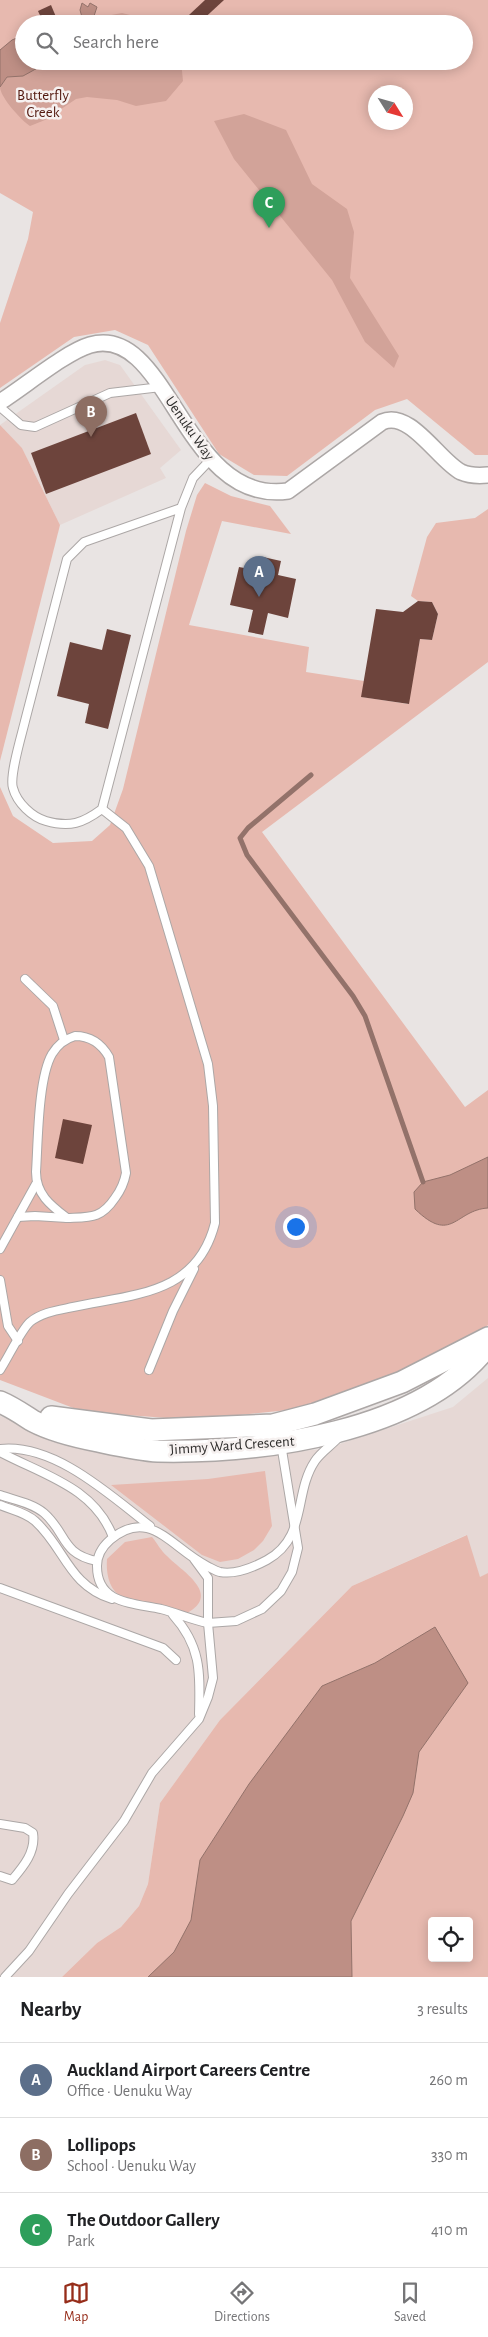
<!DOCTYPE html>
<meta charset="utf-8">
<style>
:root{--surface:#fff;--page:#f6f6f6;--text:#202124;--muted:#757577;--line:#e0e0e0;--accent:#962d1a}
body{margin:0;font-family:"Alegreya Sans",sans-serif;background:var(--page);color:var(--text)}
.controls{position:absolute;right:15px;bottom:15px;display:grid;overflow:hidden;border-radius:5px;box-shadow:0 2px 12px #0003}
.controls button{width:45px;height:45px;display:grid;place-items:center;padding:0;border:0;border-bottom:1px solid var(--line);background:var(--surface);color:var(--text);font:25px sans-serif}
.compass{position:absolute;left:368px;top:85px;width:45px;height:45px;border-radius:50%;background:var(--surface);box-shadow:0 2px 12px #0003;rotate:127deg}
.you{position:absolute;left:295px;top:1226px;width:18px;height:18px;margin:-12px;border:4px solid #fff;border-radius:50%;background:#1a73e8;box-shadow:0 0 0 8px #1a73e833}
.badge{display:grid;place-items:center;width:32px;height:32px;border-radius:50%;background:var(--accent);color:#fff;font-size:16px;font-weight:700}
.pin{position:absolute;translate:-50% -41px;filter:drop-shadow(0 1px 2px #0008)}
.pin::after{content:'';position:absolute;top:26px;width:18px;height:15px;background:inherit;clip-path:polygon(0 0,100% 0,50% 100%)}
.list{margin:0;padding:0;list-style:none}
h2{display:flex;justify-content:space-between;align-items:center;height:65px;margin:0;padding:0 20px;font-size:21px}
h2 small{font-size:16px;font-weight:400;color:var(--muted)}
.list li{display:grid;grid-template-columns:32px 1fr auto;gap:15px;align-items:center;box-sizing:border-box;height:75px;padding:0 20px;border-top:1px solid var(--line)}
.list b{display:block;font-size:19px;white-space:nowrap}
.list p{margin:0;font-size:16px;white-space:nowrap;color:var(--muted)}
.list em{font-size:16px;font-style:normal;color:var(--muted)}
.icon{flex:none;width:28px;height:28px;fill:none;stroke:currentColor;stroke-width:2;stroke-linecap:round;stroke-linejoin:round}
.map{position:relative;flex:none;width:488px;height:1977px;overflow:hidden}
.search{position:absolute;background:var(--surface);box-shadow:0 2px 12px #0003;left:15px;right:15px;top:15px;height:55px;display:flex;align-items:center;gap:12px;box-sizing:border-box;padding:0 18px;border-radius:28px;color:var(--muted);font-size:19px}
.sheet{height:290px;background:var(--surface)}
nav{display:flex;justify-content:space-around;align-items:center;box-sizing:border-box;height:70px;border-top:1px solid var(--line);background:var(--surface);font-size:14px;color:var(--muted)}
nav a{display:grid;justify-items:center;gap:2px}
nav .on{color:var(--accent)}
.map>svg:first-child{display:block}
.built{fill:#e6d8d5}
.green{fill:#e7b9af;fill-rule:evenodd}
.forest{fill:#d2a399}
.water{fill:#be8f85;stroke:#93726a}
.lines{fill:none;stroke-linecap:round;stroke-linejoin:round}
.stream{stroke:#93726a;stroke-width:5}
.building{fill:#6d443c}
.lane-casing{stroke:#aca7a6;stroke-width:10}
.street-casing{stroke:#aca7a6;stroke-width:18}
.secondary-casing{stroke:#aca7a6;stroke-width:24}
.lane{stroke:#fff;stroke-width:8}
.street{stroke:#fff;stroke-width:15}
.secondary{stroke:#fff;stroke-width:21}
.labels{text-anchor:middle;stroke-width:5;stroke-linejoin:round;paint-order:stroke}
.park-label{font-size:15px;fill:#52180e;stroke:#f6f1f0}
.street-label{font-size:15px;fill:#2e2d2c;stroke:#f6f1f0}
</style>
<div class="map">
<svg width="488" height="1977" viewBox="0 0 488 1977">
<rect width="100%" height="100%" fill="#e9e4e3"/>
<g class="built">
<path d="M105,360l15,5 61,85 -21,18 6,10 -106,47 -38,-77 -22,-23 85,-60z"/>
<path d="M488,1378v195l-8,5 -14,-43 -114,51 -132,134 -60,83 -12,81 -9,22 -18,21 -24,16 -35,34h-62v-561l38,14 180,28 106,-9 129,-42z"/>
</g>
<g class="green">
<path d="M0,0h488v455h-13l-68,-56 -32,11 -88,66 -33,-1 -35,-21 -71,-109 -33,-15 -41,7 -74,51v-65l28,-84 5,-27 -33,-19zM24,24h440v37h-440zM376,92h30v30h-30z"/>
<path d="M0,425l22,23 38,77 -60,236z"/>
<path d="M205,483l26,13 39,10 21,28 -69,-13 -33,104 120,22 -3,25 58,9 -2,16 46,7 12,-65 12,1 6,-26 -6,-12 -14,-1 -7,-5 16,-59 9,-14 39,-5 13,-9v153l-226,170 203,275 23,-17v235l-13,12 -100,50 -87,23 -95,10 -79,-6 -38,-5 -76,-29v-593l13,29 40,27 39,-2 18,-16 13,-36 63,-258 11,-36z"/>
<path d="M265,1471l7,55 -9,15 -9,9 -16,9 -18,3 -18,-7 -91,-70 97,-6z"/>
<path d="M467,1535l13,42 8,-4v404h-426l35,-34 24,-16 18,-21 9,-22 12,-81 60,-83 132,-134zM375,1663l6,6 -53,15zM432,1921h37v37h-37z"/>
<path d="M152,1537c5,6 9,14 15,19 13,14 56,38 20,57 -13,-3 -59,-13 -68,-18 -11,-8 -13,-24 -12,-36l18,-17z"/>
</g>
<g class="forest">
<path d="M122,13l16,4 4,7h-42l6,-8z"/>
<path d="M114,61h67l2,20 -17,20 -30,5 -19,-6 -30,-3 -11,2 -31,21 -15,6c-8,-5 -30,-29 -30,-39 1,-3 6,-7 7,-10 23,-2 38,-14 61,-13 15,0 34,6 46,-3z"/>
<path d="M244,114l42,16 26,54 35,25 7,23 -4,46 49,78 -5,12 -29,-26 -33,-62 -98,-121 -20,-38z"/>
</g>
<g class="water">
<path d="M82,3l6,4 2,-4 7,4 -3,9 -11,5 -3,-11z"/>
<path d="M24,35v26h90l-6,5 -41,-2 -24,1 -20,11 -16,1 -7,10v-37l12,-10z"/>
<path d="M488,1157v51c-33,2 -36,37 -73,1l-1,-17 9,-10 27,-7z"/>
<path d="M435,1627l33,56 -49,69 -6,41 -10,23 -52,105 1,56h-204l26,-25 17,-32 9,-60 49,-76 73,-98 53,-23z"/>
</g>
<g class="lines">
<path class="stream" d="M311,775l-63,53 -8,10 7,17 106,141 12,20 58,166"/>
</g>
<g class="building">
<path d="M205,0h19l-26,24 -9,-9z"/>
<path d="M51,5l8,19h-15l-6,-13z"/>
<path d="M136,413l15,41 -105,40 -15,-41z"/>
<path d="M263,557l18,4 -3,14 18,4 -8,39 -20,-5 -5,22 -15,-3 5,-22 -23,-5 9,-38 21,4z"/>
<path d="M418,601l14,1 6,12 -6,26 -12,-1 -11,65 -48,-7 15,-88 27,3z"/>
<path d="M107,629l24,6 -23,94 -23,-6 4,-19 -32,-8 13,-54 32,8z"/>
<path d="M63,1119l29,6 -9,39 -28,-6z"/>
</g>
<g class="lines">
<g class="lane-casing">
<g id="lane">
<path d="M0,407l21,18 14,2 75,-34 51,-6"/>
<path d="M181,508l-97,34 -17,17c-14,54 -28,108 -42,162 -3,13 -16,55 -12,67 4,15 19,29 33,33 24,7 37,2 56,-12l79,-301 12,-30 18,-19"/>
<path d="M25,979l28,27 11,34"/>
<path d="M75,1036c15,0 26,7 34,21l17,116c-2,11 -5,17 -11,25 -14,21 -25,19 -48,20 -17,-13 -31,-24 -31,-46 2,-30 2,-94 16,-118 6,-10 13,-15 23,-18z"/>
<path d="M18,1217l17,-1 32,2"/>
<path d="M0,1249l36,-65"/>
<path d="M0,1280l8,46 10,15"/>
<path d="M0,1370c8,-12 21,-40 30,-48 12,-10 29,-12 43,-15 61,-13 124,-12 142,-84l-2,-117 -5,-42 -59,-198 -23,-38 -24,-19"/>
<path d="M149,1370l24,-59 21,-42"/>
<path d="M0,1449c54,-6 110,46 150,77"/>
<path d="M0,1452c43,23 94,35 113,85"/>
<path d="M0,1495c14,5 32,8 44,18 23,20 17,41 53,48"/>
<path d="M0,1505c12,5 25,7 35,16 30,27 33,64 77,78"/>
<path d="M194,1559l14,19v45c-16,-3 -31,-10 -47,-14 -28,-6 -64,-5 -64,-43 0,-11 5,-19 13,-26 40,-34 61,8 97,26 4,2 9,5 13,6 16,3 34,-5 47,-12 41,-23 26,-66 48,-99 6,-9 17,-16 24,-24"/>
<path d="M0,1588l163,60 13,12"/>
<path d="M173,1615c29,32 27,59 26,99"/>
<path d="M0,1824l25,4 8,5c3,19 -10,34 -21,47l-12,-4"/>
<path d="M5,1977l24,-26 39,-57 56,-73 28,-48 47,-54 9,-22 5,-19 -5,-55 28,-2 26,-12 19,-18 11,-19 6,-24 -17,-104"/>
</g>
</g>
<g class="street-casing">
<path id="street" d="M0,402c24,-15 66,-50 90,-57 79,-23 93,161 198,146l94,-69c28,-13 57,39 79,50 9,4 17,4 27,3"/>
</g>
<g class="secondary-casing">
<g id="secondary">
<path d="M0,1402c12,5 22,12 33,19 19,10 44,16 65,20 19,4 41,9 60,10 103,2 263,-18 330,-106"/>
<path d="M51,1417l100,13 122,-5 42,-11 87,-32 86,-44"/>
</g>
</g>
<use href="#lane" class="lane"/>
<use href="#street" class="street"/>
<use href="#secondary" class="secondary"/>
</g>
<g class="labels">
<g class="park-label">
<text x="43" y="100">Butterfly<tspan x="43" dy="17">Creek</tspan></text>
</g>
<g class="street-label">
<text transform="translate(190 428) rotate(55)" y="5">Uenuku Way</text>
<text transform="translate(232 1445) rotate(-4)" y="5">Jimmy Ward Crescent</text>
</g>
</g>
</svg>
<div class="controls">
<button><svg class="icon" aria-label="locate" viewBox="0 0 24 24"><circle cx="12" cy="12" r="6"/><path d="M12 2v4M12 18v4M2 12h4M18 12h4"/></svg></button>
</div>
<svg class="compass" viewBox="-18 -18 36 36"><path d="M0-13l5 13h-10z" fill="#e53935"/><path d="M0 13l5-13h-10z" fill="#757577"/></svg>
<div class="you"></div>
<div class="pin badge" style="left:259px;top:597px;background:#5c6f8a">A</div>
<div class="pin badge" style="left:91px;top:437px;background:#8d6e63">B</div>
<div class="pin badge" style="left:269px;top:228px;background:#2e9e5b">C</div>
<div class="search"><svg class="icon" aria-label="search" viewBox="0 0 24 24"><circle cx="10" cy="10" r="6"/><path d="M15 15l6 6"/></svg>Search here</div>
</div>
<section class="sheet">
<h2>Nearby<small>3 results</small></h2>
<ul class="list">
<li><span class="badge" style="background:#5c6f8a">A</span><div><b>Auckland Airport Careers Centre</b><p>Office · Uenuku Way</p></div><em>260 m</em></li>
<li><span class="badge" style="background:#8d6e63">B</span><div><b>Lollipops</b><p>School · Uenuku Way</p></div><em>330 m</em></li>
<li><span class="badge" style="background:#2e9e5b">C</span><div><b>The Outdoor Gallery</b><p>Park</p></div><em>410 m</em></li>
</ul>
</section>
<nav>
<a class="on"><svg class="icon" aria-label="map" viewBox="0 0 24 24"><path d="M3 6l6-2 6 2 6-2v14l-6 2-6-2-6 2zM9 4v14M15 6v14"/></svg>Map</a>
<a><svg class="icon" aria-label="directions" viewBox="0 0 24 24"><path d="M12 3l9 9-9 9-9-9zM9 14v-3h6M13 9l2 2-2 2"/></svg>Directions</a>
<a><svg class="icon" aria-label="saved" viewBox="0 0 24 24"><path d="M7 4h10v16l-5-4-5 4z"/></svg>Saved</a>
</nav>
